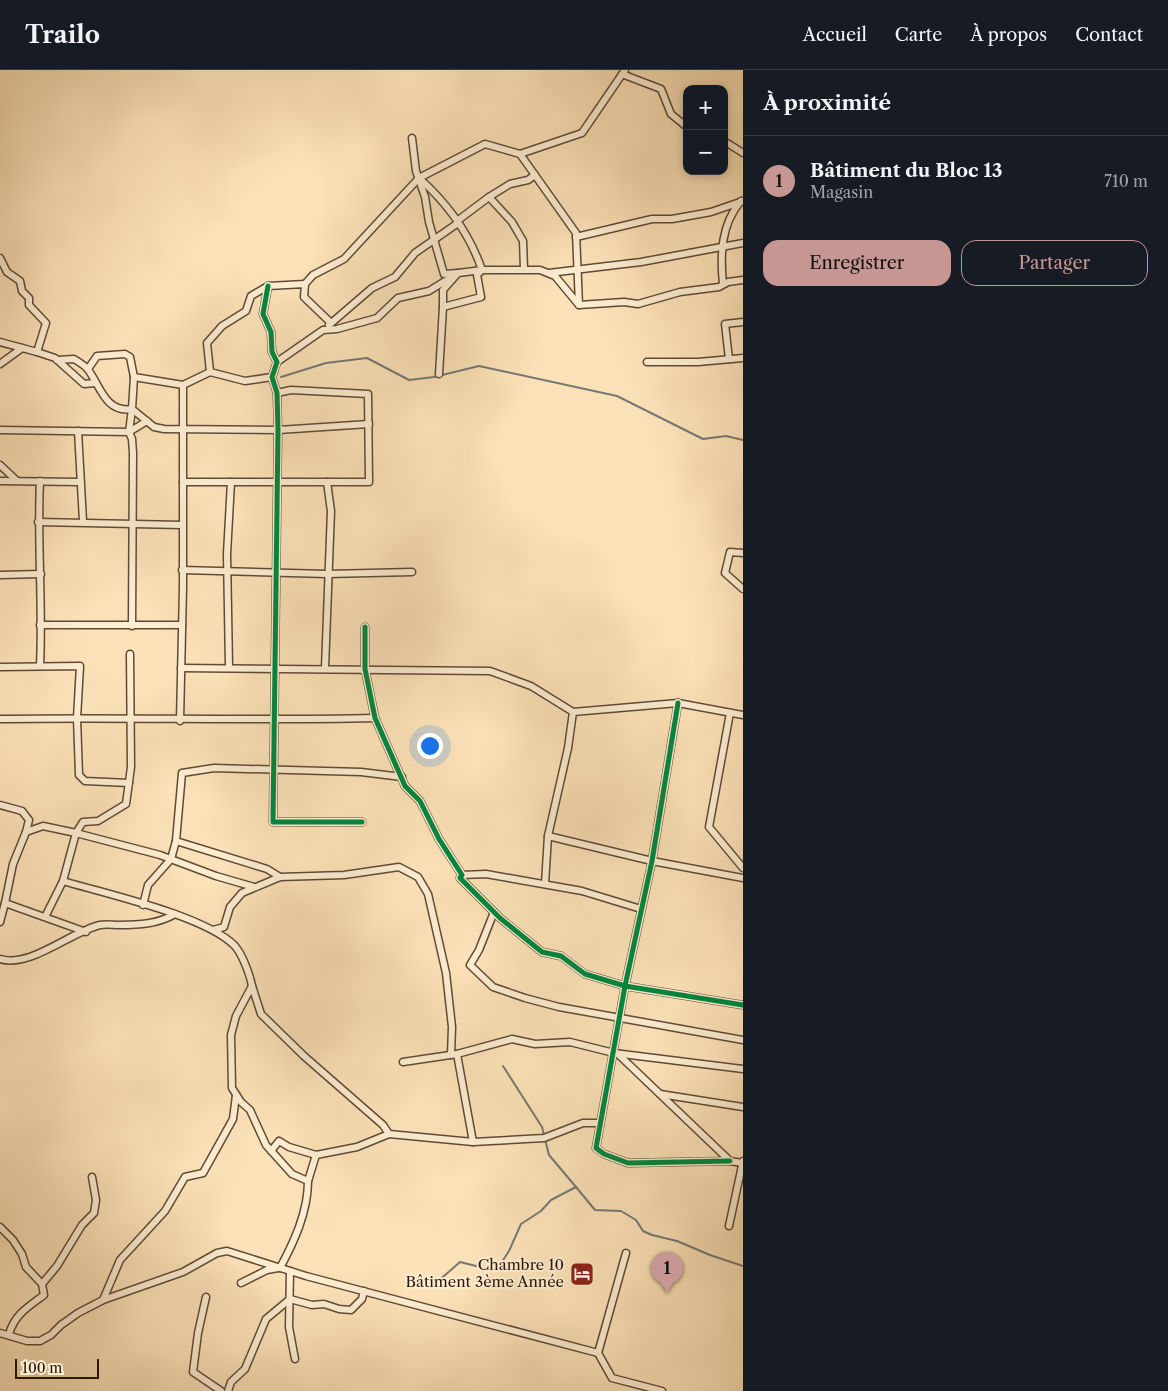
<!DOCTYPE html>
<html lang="fr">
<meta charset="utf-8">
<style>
:root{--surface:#171b24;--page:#242831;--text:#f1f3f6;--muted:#9ea1a6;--line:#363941;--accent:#c59692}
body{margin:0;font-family:"Libre Caslon Text",serif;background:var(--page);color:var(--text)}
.controls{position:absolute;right:15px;top:15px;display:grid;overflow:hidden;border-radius:10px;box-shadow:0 2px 8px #0003}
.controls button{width:45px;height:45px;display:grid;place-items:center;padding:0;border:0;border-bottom:1px solid var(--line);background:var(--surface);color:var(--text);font:25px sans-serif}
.scale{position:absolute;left:15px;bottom:12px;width:84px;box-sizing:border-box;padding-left:5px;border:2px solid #2d180c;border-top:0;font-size:14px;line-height:18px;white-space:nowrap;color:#2d180c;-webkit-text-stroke:4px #fcecd0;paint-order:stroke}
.you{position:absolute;left:429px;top:675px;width:18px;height:18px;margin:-12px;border:4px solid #fff;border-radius:50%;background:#1a73e8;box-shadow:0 0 0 8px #1a73e833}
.badge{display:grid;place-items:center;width:32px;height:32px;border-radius:50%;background:var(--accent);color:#111;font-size:16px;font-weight:700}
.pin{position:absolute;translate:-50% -41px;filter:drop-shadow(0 1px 2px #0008)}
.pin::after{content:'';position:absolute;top:26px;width:18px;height:15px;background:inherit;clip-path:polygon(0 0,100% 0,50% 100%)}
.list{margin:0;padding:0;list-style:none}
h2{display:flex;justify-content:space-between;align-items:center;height:65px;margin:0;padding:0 20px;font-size:21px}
h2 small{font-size:16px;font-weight:400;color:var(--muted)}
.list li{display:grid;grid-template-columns:32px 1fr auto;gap:15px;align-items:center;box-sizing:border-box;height:90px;padding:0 20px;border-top:1px solid var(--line)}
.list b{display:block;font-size:19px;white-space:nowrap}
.list p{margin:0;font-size:16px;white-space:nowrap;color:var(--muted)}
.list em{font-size:16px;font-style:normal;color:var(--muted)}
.actions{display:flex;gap:10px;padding:15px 20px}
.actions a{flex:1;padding:11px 0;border:1px solid var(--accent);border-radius:15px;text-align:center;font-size:18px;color:var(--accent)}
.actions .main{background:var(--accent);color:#111}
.map{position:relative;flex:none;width:743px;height:1321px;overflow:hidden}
header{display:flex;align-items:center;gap:30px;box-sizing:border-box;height:70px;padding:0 25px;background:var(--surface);border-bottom:1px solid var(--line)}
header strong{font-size:24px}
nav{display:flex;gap:28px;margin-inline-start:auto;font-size:18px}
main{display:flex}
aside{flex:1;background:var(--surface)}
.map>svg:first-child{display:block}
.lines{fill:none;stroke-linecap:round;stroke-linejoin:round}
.stream{stroke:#757975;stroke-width:2}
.minor-casing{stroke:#604a37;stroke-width:9}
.minor{stroke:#fcecd0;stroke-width:6}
.cycleway-casing{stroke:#fcecd0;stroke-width:8}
.cycleway{stroke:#00873e;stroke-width:5}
.labels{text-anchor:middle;stroke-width:4;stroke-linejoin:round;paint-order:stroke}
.poi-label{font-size:15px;fill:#2d180c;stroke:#fcecd0;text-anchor:end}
</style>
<header>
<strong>Trailo</strong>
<nav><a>Accueil</a><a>Carte</a><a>À propos</a><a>Contact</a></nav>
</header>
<main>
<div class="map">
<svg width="743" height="1321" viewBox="0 0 743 1321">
<rect width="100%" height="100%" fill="#fbe1b7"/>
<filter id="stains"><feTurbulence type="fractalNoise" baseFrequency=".004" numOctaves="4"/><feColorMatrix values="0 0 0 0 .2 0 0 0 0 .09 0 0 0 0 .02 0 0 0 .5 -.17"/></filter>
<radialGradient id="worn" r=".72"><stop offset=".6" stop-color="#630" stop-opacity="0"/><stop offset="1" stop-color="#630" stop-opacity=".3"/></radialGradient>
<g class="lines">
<g class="stream">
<path d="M281,307l45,-14 41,-5 42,22 25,-3 45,-11 138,30 86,43 23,-3 17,4"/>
<path d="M503,996l39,61 7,28 27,32"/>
<path d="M436,1213l24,-21 28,7 10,-1 11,-17 12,-27 20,-13 10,-11 25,-13 19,23 26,1 15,9 7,11 9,4 25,6 33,14 33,11"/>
</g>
<g class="minor-casing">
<g id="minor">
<path d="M622,4l39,15 10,25 16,13"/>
<path d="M412,68l4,33 9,26 4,25 15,52 14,-1 -15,17v17"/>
<path d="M724,71l19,12"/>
<path d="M520,84l62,-21 43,-63"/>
<path d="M419,108c28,25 51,57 63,92l-5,5 4,22 -38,10 -4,67"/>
<path d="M489,127l21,-13 18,-4 7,-5"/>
<path d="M457,151l32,-24 23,25 11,19 1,28"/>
<path d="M576,167l76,-18h20l39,-7 32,-11"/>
<path d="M0,188l7,14 13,9 2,10 7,7v7l17,18 -9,29 -37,-10"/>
<path d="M549,203l92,-11 102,-19"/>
<path d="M305,214l8,-9 31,-16 75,-81 66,-34 35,10 56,79 3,72"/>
<path d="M723,214c-3,-29 -2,-60 18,-83"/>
<path d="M268,216l-5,28 8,18 1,20 5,10 -5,15 5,16 1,37 -5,392h89"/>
<path d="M329,255l43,-37 23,-11 20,-24 43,-30"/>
<path d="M37,282l18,6 29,26 11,-1"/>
<path d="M729,289l-4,-35 18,-2"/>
<path d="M57,290l17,-1c5,3 12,7 15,12 12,17 17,42 43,38l-3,23 18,-11"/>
<path d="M277,292l46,-32 14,-1 40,-11 21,-20 31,-7 29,-18 24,-3h58l15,6 24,29 45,-3 14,2 42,-12 39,-5 9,-5 15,-2"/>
<path d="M647,292h51l45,-4"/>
<path d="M0,294l22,-16"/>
<path d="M88,299l9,-13 28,-2 5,3 4,20 49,8 27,-13 35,9 27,-4"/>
<path d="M210,302l-3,-29 15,-17 24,-15 5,-15 17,-10 37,-2 -1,13 27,26"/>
<path d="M134,307l-2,32 22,18 10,2 114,1 91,-6"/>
<path d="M277,323l14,-3 77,4 1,88h-42"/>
<path d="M0,360l129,2 3,7 1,14 -1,173"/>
<path d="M78,361l5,90"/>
<path d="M0,395l17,16"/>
<path d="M0,411l80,1"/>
<path d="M40,411c-3,62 3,123 0,185"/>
<path d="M183,412h144l4,29 -6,157"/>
<path d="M38,452l144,3"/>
<path d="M743,483l-13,-1 -5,21 18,16"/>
<path d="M182,500l145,4 85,-2"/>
<path d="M0,505l41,-1"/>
<path d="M40,555h142"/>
<path d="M365,557v42l10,49 30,68 15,15 19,38 23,36 -2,3 40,40 42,34 19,4 24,18 40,12 118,19"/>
<path d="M0,597l80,-1 -3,52 2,57 6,6 44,2"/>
<path d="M229,597l-2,-113 4,-72"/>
<path d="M181,598l309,3 41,15 42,26 105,-9 65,12"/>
<path d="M678,633l-26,158 -27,125 -29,162 8,6 24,9 102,-2"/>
<path d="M730,643l-21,114 34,41"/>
<path d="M0,649c125,-2 250,2 375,-1"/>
<path d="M180,651l3,-134v-202"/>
<path d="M0,735l22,6 7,9 -3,12"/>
<path d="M548,766l104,25 91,17"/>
<path d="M462,805l24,-1 96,17 59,18"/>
<path d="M280,807l-13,-8 -91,-28 6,-68 32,-5 147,4 41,5"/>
<path d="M63,811l13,-48 7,-11 15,-1 28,-17 5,-37 -1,-113"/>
<path d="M545,814l3,-48 20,-88 5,-36"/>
<path d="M5,833l8,-39 13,-32 17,-6 33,7 84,22 56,21 38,11"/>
<path d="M143,835l5,-20 23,-26 5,-18"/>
<path d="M494,842l-15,38 -9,15 23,22 32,11 34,9 184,33"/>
<path d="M45,847l18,-36c43,13 140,34 171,64 8,8 16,30 18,41"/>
<path d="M0,852l5,-19 81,29"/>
<path d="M213,860l11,-3 6,-20 12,-14 38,-16 64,-2 55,-8 19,10 10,17 18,79 6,54 -1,28"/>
<path d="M0,889c31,9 70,-27 100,-34 6,-1 13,0 19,0 20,0 39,-1 56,-11"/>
<path d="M457,984l16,88 71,-4 39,-15h17"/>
<path d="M619,985l111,106 12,2"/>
<path d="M403,992l54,-8 55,-15 23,5 35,-2 44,11 129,16"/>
<path d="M660,1024l83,13"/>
<path d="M271,1081l8,-10 10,6 27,8 -8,26 -16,-7 -26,-29 -16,-35 -9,-8 -9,-14 -1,-53 5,-19 16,-30 9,28 43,42 79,69 6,9"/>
<path d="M316,1085l41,-8 32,-13 84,8"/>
<path d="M729,1156l14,-65"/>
<path d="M0,1157l13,13 9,14 4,13 16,17 2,11c-16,12 -29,19 -35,39"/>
<path d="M626,1183l-28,100 14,25 50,13"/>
<path d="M280,1198c14,-26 28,-56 28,-87"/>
<path d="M290,1201l-1,56 6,32"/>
<path d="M241,1213l26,-13 11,-2"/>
<path d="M42,1214l15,-18 25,-41 12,-12 2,-13 -4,-23"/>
<path d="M206,1227l-8,36 -5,39 28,19"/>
<path d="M103,1230l80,-28 34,-19 10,-2 79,25 292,77"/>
<path d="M0,1263l27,8h13l11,-6 10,-10 17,-12 25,-13 17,-40 45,-49 20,-34 18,-4 30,-54 3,-24"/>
<path d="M228,1321l3,-9 14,-13 21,-50 24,-20 22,6 12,-1 15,5 12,1 11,-11 2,-8"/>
</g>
</g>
<use href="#minor" class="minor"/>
<g class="cycleway-casing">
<g id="cycleway">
<path d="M268,216l-5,28 8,18 1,20 5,10 -5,15 5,16 1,37 -5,392h89"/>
<path d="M365,557v42l10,49 30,68 15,15 19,38 23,36 -2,3 40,40 42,34 19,4 24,18 40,12 118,19"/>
<path d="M678,633l-26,158 -27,125 -29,162 8,6 24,9 102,-2"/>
</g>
</g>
<use href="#cycleway" class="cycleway"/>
</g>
<defs>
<g id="hotel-square" transform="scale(1.25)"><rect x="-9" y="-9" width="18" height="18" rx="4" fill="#8f2418" stroke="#fcecd0"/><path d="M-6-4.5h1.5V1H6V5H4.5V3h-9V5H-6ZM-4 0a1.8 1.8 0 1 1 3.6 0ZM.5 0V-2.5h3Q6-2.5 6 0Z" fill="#fff"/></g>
</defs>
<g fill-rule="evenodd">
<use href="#hotel-square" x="582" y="1204"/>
</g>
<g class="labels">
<g class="poi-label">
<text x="564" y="1200">Chambre 10<tspan x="564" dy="17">Bâtiment 3ème Année</tspan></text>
</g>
</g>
<rect width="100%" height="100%" filter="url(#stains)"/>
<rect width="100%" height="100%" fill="url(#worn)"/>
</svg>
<div class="controls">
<button>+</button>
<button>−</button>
</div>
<div class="scale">100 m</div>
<div class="you"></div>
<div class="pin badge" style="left:667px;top:1223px">1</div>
</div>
<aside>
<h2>À proximité<small></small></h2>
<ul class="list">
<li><span class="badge">1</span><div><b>Bâtiment du Bloc 13</b><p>Magasin</p></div><em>710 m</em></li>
</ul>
<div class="actions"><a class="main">Enregistrer</a><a>Partager</a></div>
</aside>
</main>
